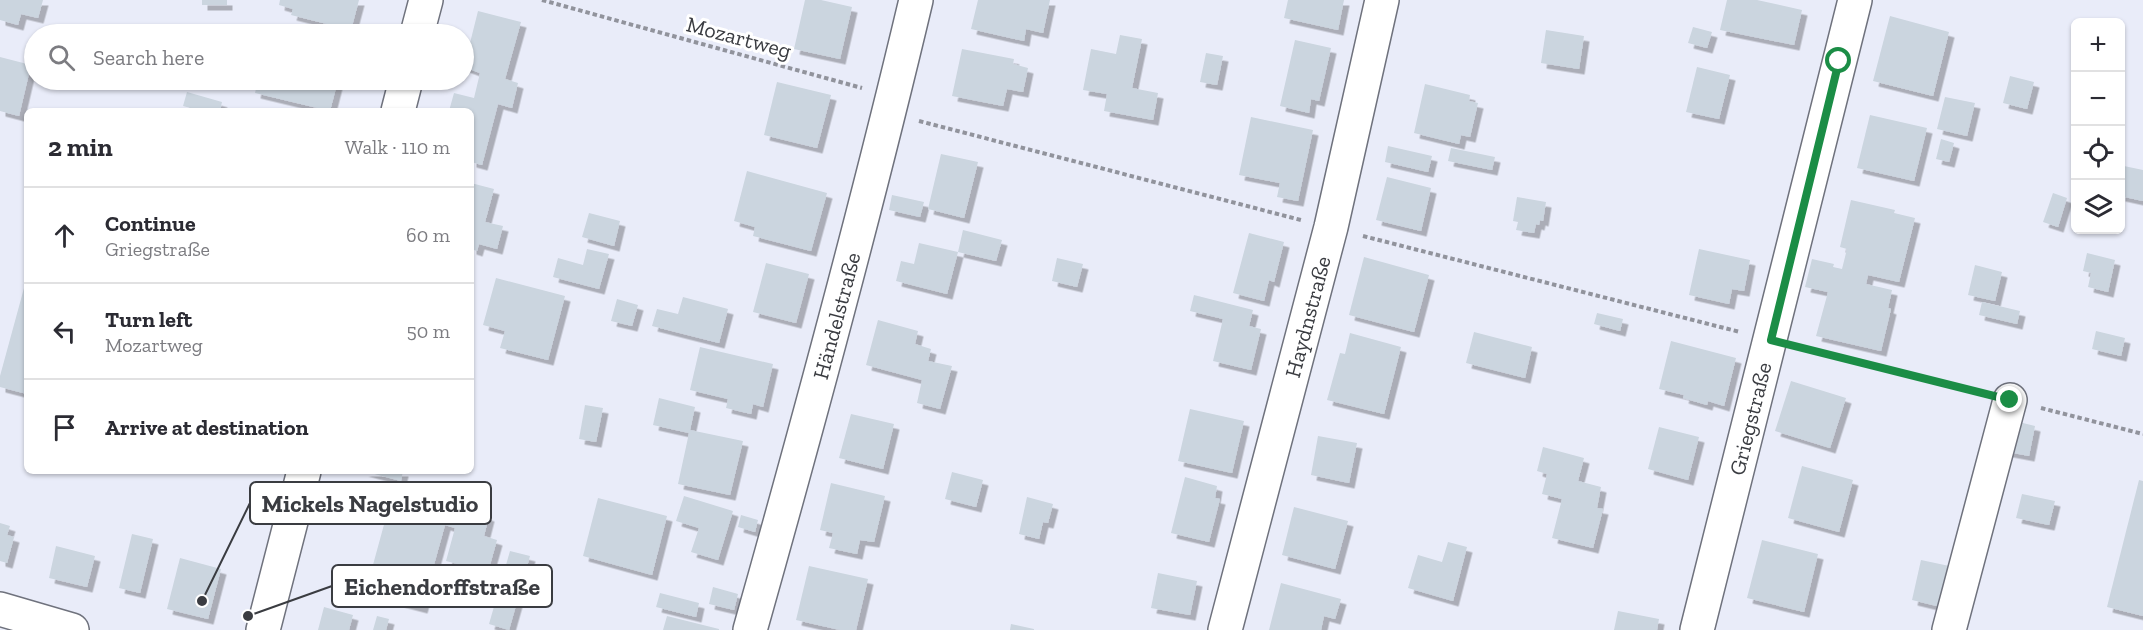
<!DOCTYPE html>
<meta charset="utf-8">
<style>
:root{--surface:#fff;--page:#f2f2f3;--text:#2b2b33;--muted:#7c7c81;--line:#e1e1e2}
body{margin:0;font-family:"Zilla Slab",serif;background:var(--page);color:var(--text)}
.controls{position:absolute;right:18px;top:18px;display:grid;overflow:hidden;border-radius:9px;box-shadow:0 2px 4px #0004}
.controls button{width:54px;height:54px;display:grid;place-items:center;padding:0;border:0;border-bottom:2px solid var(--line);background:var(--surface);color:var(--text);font:30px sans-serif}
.stop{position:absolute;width:18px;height:18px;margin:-14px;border:4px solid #1b8d46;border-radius:50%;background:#fff}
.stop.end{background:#1b8d46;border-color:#fff;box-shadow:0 2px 6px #0008}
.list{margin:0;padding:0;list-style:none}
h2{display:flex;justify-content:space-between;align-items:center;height:78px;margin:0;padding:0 24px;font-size:26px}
h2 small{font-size:20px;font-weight:400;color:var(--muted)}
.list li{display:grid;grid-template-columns:39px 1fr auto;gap:18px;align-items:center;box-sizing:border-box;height:96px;padding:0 24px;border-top:2px solid var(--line)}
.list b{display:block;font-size:22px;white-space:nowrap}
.list p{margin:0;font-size:20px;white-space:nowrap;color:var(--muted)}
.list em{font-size:20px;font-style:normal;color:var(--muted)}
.icon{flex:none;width:33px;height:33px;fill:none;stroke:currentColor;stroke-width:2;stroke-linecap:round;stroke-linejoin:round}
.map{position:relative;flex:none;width:2143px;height:630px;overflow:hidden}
.search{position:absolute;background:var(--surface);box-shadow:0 2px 4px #0004;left:24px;top:24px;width:450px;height:66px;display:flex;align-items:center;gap:15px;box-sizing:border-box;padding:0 21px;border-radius:33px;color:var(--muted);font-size:22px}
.panel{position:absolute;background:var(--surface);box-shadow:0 2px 4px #0004;left:24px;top:108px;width:450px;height:366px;border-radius:9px}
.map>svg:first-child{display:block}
.building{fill:#cbd5df;filter:url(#shadow)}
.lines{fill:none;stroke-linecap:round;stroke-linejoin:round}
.minor-casing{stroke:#6f727d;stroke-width:36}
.path{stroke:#91939c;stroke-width:4;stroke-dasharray:4.5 3;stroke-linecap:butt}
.minor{stroke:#fff;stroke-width:33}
.route{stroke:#1b8d46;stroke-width:8}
.labels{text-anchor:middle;stroke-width:6;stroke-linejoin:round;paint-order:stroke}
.street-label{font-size:22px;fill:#3a3c41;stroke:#fff}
.leader{fill:none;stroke:#3a3c41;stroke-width:2}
.callout-dot{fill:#3a3c41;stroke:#fff;stroke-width:2}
.callout{fill:#fff;stroke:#3a3c41;stroke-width:2}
.callout-label{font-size:24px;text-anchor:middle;font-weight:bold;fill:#3a3c41}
</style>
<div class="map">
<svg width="2143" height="630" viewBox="0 0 2143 630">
<defs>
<filter id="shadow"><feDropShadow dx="5.5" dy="5.5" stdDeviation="0" flood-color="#0004"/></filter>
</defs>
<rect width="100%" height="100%" fill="#e9ecf9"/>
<g class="building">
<path d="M0,0h43l-5,18 -17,-4 -3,11 -18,-5z"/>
<rect x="202" y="0" width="25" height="5"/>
<path d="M280,0h79l-8,30 -60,-15 2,-6 -14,-4z"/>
<path d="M805,0h16l31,7 -12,52 -46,-10z"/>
<path d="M978,0h72l-7,33 -17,-4 -2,12 -53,-12z"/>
<path d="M1288,0h56l-6,30 -54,-12z"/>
<path d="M1727,0h30l45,10 -8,35 -74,-15z"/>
<path d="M478,11l43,11 -16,57 13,4 -6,25 -14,-4 -16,61 -11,-3v-51h-22l5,-18 20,5 6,-25 -16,-6z"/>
<path d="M1890,16l59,16 -16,64 -60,-15z"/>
<path d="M1693,27l19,5 -5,16 -19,-5z"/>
<path d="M1546,30l38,6 -5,33 -38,-6z"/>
<path d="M1120,35l22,4 -10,49 26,5 -5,27 -49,-9 3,-17 -24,-4 8,-41 25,5z"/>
<path d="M1295,40l36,8 -12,53 -8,-2 -2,14 -29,-7z"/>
<path d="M962,49l52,10 -1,5 15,4 -5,24 -16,-3 -4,17 -51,-10z"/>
<path d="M1206,53l17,3 -6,29 -17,-3z"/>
<path d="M0,57l31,8 -12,51 -19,-5z"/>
<path d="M1697,67l33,8 -11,44 -33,-7z"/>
<path d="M2010,76l24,6 -7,27 -24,-6z"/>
<path d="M258,80h80l-8,31 -75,-18z"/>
<path d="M777,82l54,13 -14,53 -53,-13z"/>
<path d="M1425,84l45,11 -1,6 9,2 -8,34 -9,-2 -2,9 -45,-11z"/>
<path d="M187,92l35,10 -2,9h-18l-19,-5z"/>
<path d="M1945,97l30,6 -8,33 -30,-7z"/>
<path d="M1870,115l57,13 -13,53 -57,-13z"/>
<path d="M1251,117l62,13 -15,71 -21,-4 3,-14 -41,-8z"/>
<path d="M1941,139l13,4 -5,19 -13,-3z"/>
<path d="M1388,146l44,10 -4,16 -43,-10z"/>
<path d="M1451,148l44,9 -3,13 -44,-9z"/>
<path d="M941,154l37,8 -14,56 -36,-9z"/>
<path d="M2124,166l19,4v31l-23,-5v-15z"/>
<path d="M747,171l80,22 -16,58 -58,-15 2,-9 -21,-6z"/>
<path d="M1387,177l44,11 -10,43 -45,-11z"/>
<path d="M471,183l23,6 -9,33 18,4 -6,23 -18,-5 -2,7 -6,-2z"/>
<path d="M2053,193l14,5 -9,29 -15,-5z"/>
<path d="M892,195l32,7 -4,15 -31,-7z"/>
<path d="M1517,197l29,5 -3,19 -3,-1 -1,5 -3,-1 -2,9 -18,-3 2,-8 -5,-1z"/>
<path d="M1851,200l44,10 -1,3 21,5 -16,64 -31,-7 -2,9 26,6 -4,18 3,1 -10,42 -65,-15 12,-44 -23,-5 7,-28 22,5 -1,3 9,2 5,-20 -7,-2z"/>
<path d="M589,213l31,8 -6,25 -32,-9z"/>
<path d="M963,230l39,10 -6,21 -38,-9 -11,42 -51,-13 5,-20 13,3 5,-21 39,9z"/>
<path d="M1249,233l35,9 -10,40 -5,-2 -5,21 -31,-8z"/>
<path d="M587,249l22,5 -10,35 -46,-12 5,-19 25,7z"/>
<path d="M1699,249l51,11 -6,31 -12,-2 -3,15 -40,-9z"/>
<path d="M2087,253l28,7 -7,32 -20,-5 3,-14 -8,-2z"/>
<path d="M1364,257l65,18 -15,57 -65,-17z"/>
<path d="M1057,258l26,6 -6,23 -25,-6z"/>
<path d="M766,263l43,11 -13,49 -43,-11z"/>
<path d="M1975,265l27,7 -7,29 -27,-6z"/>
<path d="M27,277v117l-27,-7v-11z"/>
<path d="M496,278l69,18 -17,64 -48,-12 5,-17 -22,-6z"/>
<path d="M1194,295l59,15 -4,16 12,3 -10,41 -38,-9 10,-42 -33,-8z"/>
<path d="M683,297l45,12 -9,34 -67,-17 5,-17 21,5z"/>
<path d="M617,299l21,6 -6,21 -21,-5z"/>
<path d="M1982,302l38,9 -3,13 -38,-9z"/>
<path d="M1597,313l26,6 -3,12 -26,-7z"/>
<path d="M878,320l40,11 -3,13 16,5 -3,12 24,5 -12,43 -23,-6 5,-23 -56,-15z"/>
<path d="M2096,331l29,7 -4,18 -29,-7z"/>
<path d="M1474,332l58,15 -7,31 -59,-15z"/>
<path d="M1350,333l51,14 -17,67 -57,-14 13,-47 5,1z"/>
<path d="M1671,341l65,17 -12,48 -16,-5 -1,4 -24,-7 1,-3 -25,-6z"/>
<path d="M700,347l73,17 -10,43 -10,-3 -2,10 -25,-6 2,-9 -38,-9z"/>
<path d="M1791,381l55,17 -16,50 -55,-17z"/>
<path d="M659,398l36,9 -5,23 53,11 -13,54 -52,-11 11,-51 -36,-8z"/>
<path d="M585,405l18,3 -7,34 -17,-3z"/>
<path d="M1190,409l54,12 -12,52 -54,-12z"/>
<path d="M851,414l43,10 -11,45 -44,-11z"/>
<path d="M2015,421l20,5 -6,30 -26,-5z"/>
<path d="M1659,427l40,10 -11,43 -40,-11z"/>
<path d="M1318,436l39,7 -8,40 -38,-8z"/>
<path d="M1543,447l41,11 -6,23 23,6 -4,21 6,1 -10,39 -41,-10 10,-39 -20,-5 5,-20 -10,-3z"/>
<path d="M1802,466l51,14 -14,52 -51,-14z"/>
<path d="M363,471h40l-2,10z"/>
<path d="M952,472l31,8 -7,27 -31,-8z"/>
<path d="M1185,477l32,9 -2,12 5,1 -11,43 -38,-9z"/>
<path d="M2139,480l4,1v135l-36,-9z"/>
<path d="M831,483l54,13 -11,46 -14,-2 -3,14 -28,-6 4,-15 -13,-3z"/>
<path d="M2022,494l33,7 -6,24 -33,-7z"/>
<path d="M684,496l49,15 -15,49 -27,-8 8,-24 -23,-7z"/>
<path d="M1027,497l26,7 -5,19 -5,-1 -4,17 -20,-5z"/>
<path d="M423,498l66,18 -5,20 13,4 -9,32 -42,-11 9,-33 -10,-3 -23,83 -31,-8 2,-10 -25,-7 20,-73 30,8z"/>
<path d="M598,498l69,18 -15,59 -69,-19z"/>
<path d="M1294,507l54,14 -13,48 -53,-14z"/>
<path d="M741,515l17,5 -3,12 -17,-5z"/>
<path d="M0,523l10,3 -3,9 7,2 -7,26 -7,-2z"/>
<path d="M132,534l21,5 -13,54 -21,-5z"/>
<path d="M1762,540l56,14 -14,58 -57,-14z"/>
<path d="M1448,542l19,5 -14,54 -45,-13 10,-33 24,7z"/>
<path d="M56,546l39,10 -8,31 -38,-9z"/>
<path d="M510,551l20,5 -21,74 -20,-6z"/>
<path d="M180,558l41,11 -13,50 -41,-10z"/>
<path d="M1921,560l33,7 -9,41 -33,-8z"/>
<path d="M809,566l59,13 -12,51h-16l-44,-10z"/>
<path d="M1158,573l39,8 -7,34 -39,-7z"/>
<path d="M1281,583l60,16 -6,20 -11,-3 -3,14h-52z"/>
<path d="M713,587l25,7 -4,16 -25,-6z"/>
<path d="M660,593l39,10 -3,14 -40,-10z"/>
<path d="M324,607l29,8 -4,15h-31z"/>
<path d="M1618,611l41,8 -2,11h-43z"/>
<path d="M377,616l12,3 -3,11h-13z"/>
<path d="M667,616l52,13v1h-56z"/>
<path d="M1011,624l23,5v1h-24z"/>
</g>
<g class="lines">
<g class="minor-casing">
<g id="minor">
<path d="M417,34l9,-34"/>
<path d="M398,111l8,-31"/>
<path d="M0,609l72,21"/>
<path d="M263,630l41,-159"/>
<path id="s1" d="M750,630c59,-209 116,-419 166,-630"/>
<path id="s2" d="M1225,630l106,-403 51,-227"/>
<path id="s3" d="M1697,630l158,-630"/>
<path d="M1949,630l61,-230"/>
</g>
</g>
<g class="path">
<path d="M542,0l320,88"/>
<path d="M919,121l382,99"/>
<path d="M1363,236l377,96"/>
<path d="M1802,348l176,44"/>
<path d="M2041,408l102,26"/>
</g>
<use href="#minor" class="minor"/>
</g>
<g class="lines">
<path class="route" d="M1839,61l-68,279 239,60"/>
</g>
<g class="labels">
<g class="street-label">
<text transform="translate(739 37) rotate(15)" y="8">Mozartweg</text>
<text dy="8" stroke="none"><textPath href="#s1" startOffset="326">Händelstraße</textPath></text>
<text dy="8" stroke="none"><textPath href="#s2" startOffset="324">Haydnstraße</textPath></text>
<text dy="8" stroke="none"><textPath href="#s3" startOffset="218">Griegstraße</textPath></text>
</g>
</g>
<path class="leader" d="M202 601L250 503M248 616L332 586"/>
<g class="callout-dot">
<circle cx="202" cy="601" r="6"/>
<circle cx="248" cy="616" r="6"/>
</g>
<g class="callout">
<rect x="250" y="482" width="241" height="42" rx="6"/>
<rect x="332" y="565" width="220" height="42" rx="6"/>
</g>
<g class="callout-label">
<text x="370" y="512">Mickels Nagelstudio</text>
<text x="442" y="595">Eichendorffstraße</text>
</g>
</svg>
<div class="controls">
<button>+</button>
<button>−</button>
<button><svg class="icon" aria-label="locate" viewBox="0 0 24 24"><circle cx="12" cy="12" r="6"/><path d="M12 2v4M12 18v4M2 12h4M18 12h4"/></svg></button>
<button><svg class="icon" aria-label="layers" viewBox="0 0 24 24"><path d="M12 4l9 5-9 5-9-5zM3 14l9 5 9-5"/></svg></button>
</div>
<div class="stop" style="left:1839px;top:61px"></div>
<div class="stop end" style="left:2010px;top:400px"></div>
<div class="search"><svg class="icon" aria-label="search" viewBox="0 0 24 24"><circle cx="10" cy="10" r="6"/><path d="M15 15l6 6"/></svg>Search here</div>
<section class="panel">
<h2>2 min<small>Walk · 110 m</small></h2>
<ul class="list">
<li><svg class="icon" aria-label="ahead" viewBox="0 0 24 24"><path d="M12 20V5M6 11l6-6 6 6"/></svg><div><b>Continue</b><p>Griegstraße</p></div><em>60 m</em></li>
<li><svg class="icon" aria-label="left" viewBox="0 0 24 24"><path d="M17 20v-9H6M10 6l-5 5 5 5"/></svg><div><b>Turn left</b><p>Mozartweg</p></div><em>50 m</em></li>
<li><svg class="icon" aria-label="arrive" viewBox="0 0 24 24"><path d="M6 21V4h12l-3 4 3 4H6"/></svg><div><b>Arrive at destination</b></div></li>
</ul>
</section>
</div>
